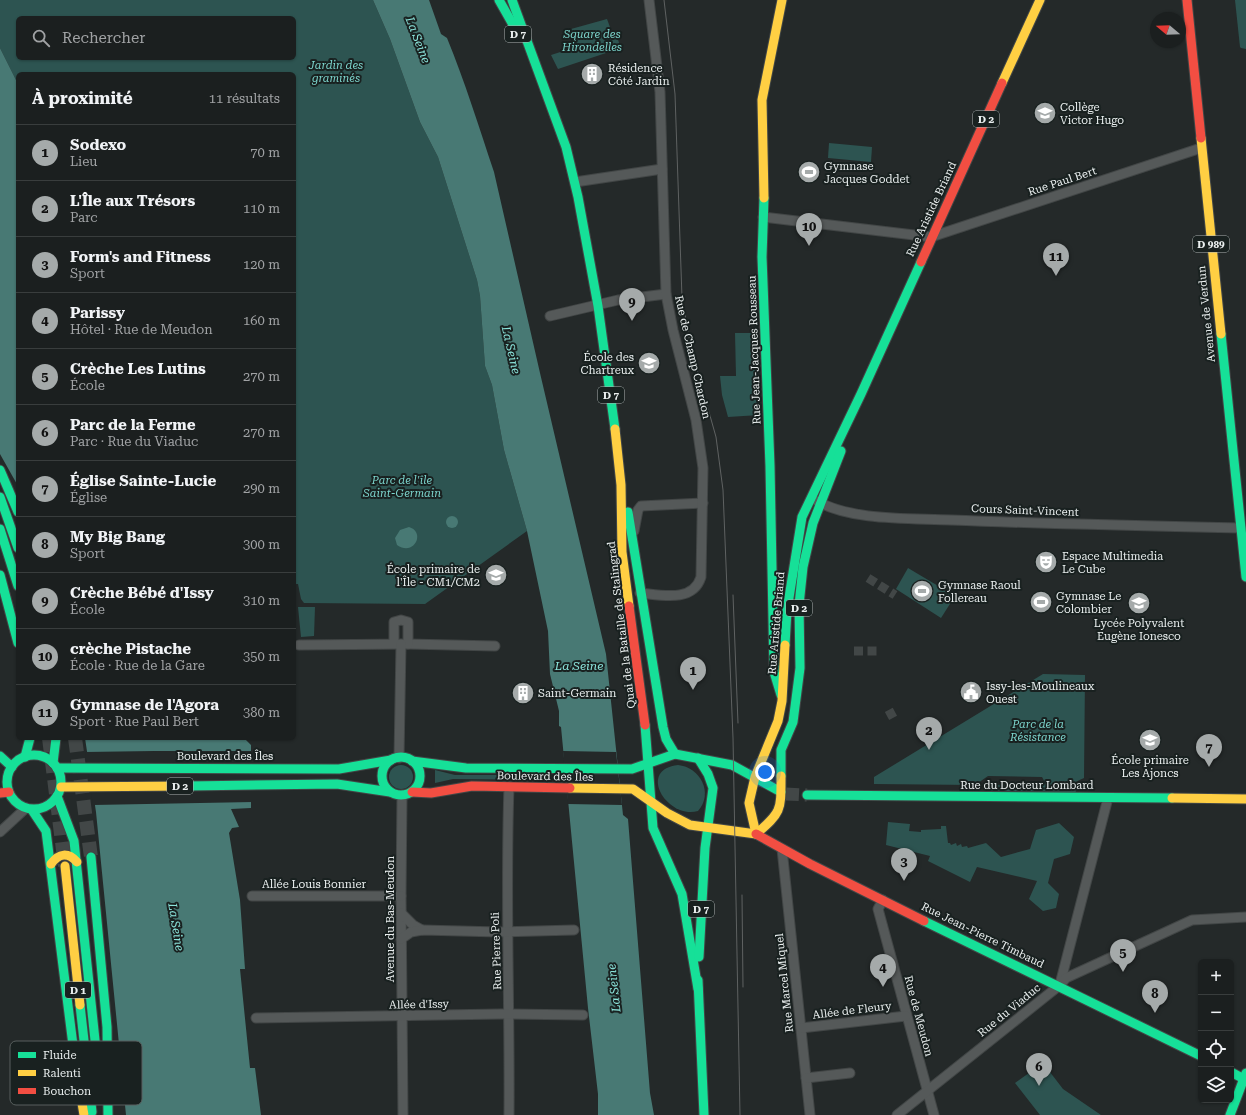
<!DOCTYPE html>
<html lang="fr">
<meta charset="utf-8">
<style>
:root{--surface:#1b1f1f;--page:#242728;--text:#f1f3f6;--muted:#a0a2a4;--line:#393d3d;--accent:#a5aaaa}
body{margin:0;font-family:"Roboto Serif",serif;background:var(--page);color:var(--text)}
.controls{position:absolute;right:12px;bottom:12px;display:grid;overflow:hidden;border-radius:6px;box-shadow:0 1px 3px #0004}
.controls button{width:36px;height:36px;display:grid;place-items:center;padding:0;border:0;border-bottom:1px solid var(--line);background:var(--surface);color:var(--text);font:20px sans-serif}
.compass{position:absolute;left:1150px;top:12px;width:36px;height:36px;border-radius:50%;background:var(--surface);box-shadow:0 1px 3px #0004;rotate:289deg}
.you{position:absolute;left:765px;top:772px;width:14px;height:14px;margin:-10px;border:3px solid #fff;border-radius:50%;background:#1a73e8;box-shadow:0 0 0 6px #1a73e833}
.badge{display:grid;place-items:center;width:26px;height:26px;border-radius:50%;background:var(--accent);color:#111;font-size:13px;font-weight:700}
.pin{position:absolute;translate:-50% -33px;filter:drop-shadow(0 1px 2px #0008)}
.pin::after{content:'';position:absolute;top:21px;width:14px;height:12px;background:inherit;clip-path:polygon(0 0,100% 0,50% 100%)}
.list{margin:0;padding:0;list-style:none}
h2{display:flex;justify-content:space-between;align-items:center;height:52px;margin:0;padding:0 16px;font-size:17px}
h2 small{font-size:13px;font-weight:400;color:var(--muted)}
.list li{display:grid;grid-template-columns:26px 1fr auto;gap:12px;align-items:center;box-sizing:border-box;height:56px;padding:0 16px;border-top:1px solid var(--line)}
.list b{display:block;font-size:15px;white-space:nowrap}
.list p{margin:0;font-size:13px;white-space:nowrap;color:var(--muted)}
.list em{font-size:13px;font-style:normal;color:var(--muted)}
.icon{flex:none;width:22px;height:22px;fill:none;stroke:currentColor;stroke-width:2;stroke-linecap:round;stroke-linejoin:round}
.map{position:relative;flex:none;width:1246px;height:1115px;overflow:hidden}
.search{position:absolute;background:var(--surface);box-shadow:0 1px 3px #0004;left:16px;top:16px;width:280px;height:44px;display:flex;align-items:center;gap:10px;box-sizing:border-box;padding:0 14px;border-radius:6px;color:var(--muted);font-size:15px}
.panel{position:absolute;background:var(--surface);box-shadow:0 1px 3px #0004;left:16px;top:72px;width:280px;height:668px;border-radius:6px}
.map>svg:first-child{display:block}
.green{fill:#2d5451;fill-rule:evenodd}
.water{fill:#487974}
.pier{fill:#242929}
.lines{fill:none;stroke-linecap:round;stroke-linejoin:round}
.street-tunnel{stroke:#424747;stroke-width:9;stroke-dasharray:9 4.5;stroke-linecap:butt}
.secondary-tunnel{stroke:#424747;stroke-width:13;stroke-dasharray:13 6;stroke-linecap:butt}
.primary-tunnel{stroke:#424747;stroke-width:14;stroke-dasharray:14 7;stroke-linecap:butt}
.street-casing{stroke:#424646;stroke-width:11}
.fast-casing{stroke:#424646;stroke-width:11}
.slow-casing{stroke:#424646;stroke-width:11}
.jam-casing{stroke:#424646;stroke-width:11}
.street{stroke:#555959;stroke-width:9}
.fast{stroke:#16e098;stroke-width:9}
.slow{stroke:#ffcf43;stroke-width:9}
.jam{stroke:#f24e42;stroke-width:9}
.tram{stroke:#5f6262;stroke-width:1}
.labels{text-anchor:middle;stroke-width:4;stroke-linejoin:round;paint-order:stroke}
.shield{fill:#192120;stroke:#abb1b1;stroke-width:1}
.shield-label{font-size:10px;font-weight:bold;fill:#eaefef}
.park-label{font-size:11px;font-style:italic;fill:#7cd4cc;stroke:#192120}
.poi-label{font-size:11px;fill:#eaefef;stroke:#192120;text-anchor:start}
.street-label{font-size:11px;fill:#eaefef;stroke:#192120}
.water-label{font-size:12px;font-style:italic;fill:#8be4db;stroke:#192120}
.key{fill:#192120;stroke:#585f5e;stroke-width:1}
.key-label{font-size:11px;fill:#eaefef}
</style>
<div class="map">
<svg width="1246" height="1115" viewBox="0 0 1246 1115">
<rect width="100%" height="100%" fill="#242929"/>
<g class="green">
<path d="M0,0h373l17,39 30,83 18,35 39,123 3,16 5,70 7,19 12,65 23,81 -102,73 -121,-1 -3,-4 -3,-15h-4v-510h-276v10l-18,-36zM18,18h276v40h-276z"/>
<path d="M1235,0h11v49l-5,-1 -1,-1z"/>
<path d="M607,19l7,19 3,-1 4,11 -63,21 -7,-14 25,-8 -5,-18z"/>
<path d="M829,143l43,4 -1,15 -43,-4z"/>
<path d="M735,333h22l2,82 -31,2 -6,-22 -2,-19h16z"/>
<path d="M908,568l47,28 -14,22 -45,-29z"/>
<path d="M298,607h17l-1,29 -13,1z"/>
<path d="M1043,674l42,1 -1,103 -11,5 3,9 -88,-1 5,-6 53,-1 -4,-7 -54,-1 -13,9 -101,-1v-7z"/>
<path d="M678,765c22,2 36,28 20,46 -30,9 -62,-41 -20,-46z"/>
<circle cx="401" cy="777" r="12"/>
<path d="M435,770l20,5h93v5l-95,-1 -18,4z"/>
<path d="M888,822l22,2 -1,7 12,1v-2l20,-1v-3h5l2,17h2l1,2 5,-2 1,3 4,-2 1,3 5,-1 1,2 18,-5 15,14 29,-8 6,-19 23,-7 15,14 -4,17 -16,5 -6,24 11,11 -3,14 -13,3 -14,-12 8,-18 -60,-14 -7,15 -42,-21 2,-5 -44,-11z"/>
<path d="M1043,1063l20,26 38,26h-61l-25,-32z"/>
</g>
<g class="water">
<path d="M373,0h56l12,34 6,4c18,44 32,89 47,134l46,201 66,281 17,161 5,4 22,274 4,22h-56v-21l-10,-86 -27,-281 -2,-1v-15l-9,-37 -2,-43 -21,-100 -23,-81 -12,-65 -7,-19 -5,-70 -3,-16 -39,-123 -18,-35 -30,-83z"/>
<path d="M0,48l18,36v402l-18,-32z"/>
<circle cx="452" cy="522" r="6"/>
<path d="M409,527c17,5 5,30 -12,18l-2,-7 5,-8z"/>
<path d="M85,738h159l7,7v63l-20,1 8,18 -7,1 -3,5 11,67 5,69h-5l10,99h5l6,47h-135l-30,-303z"/>
</g>
<g class="pier">
<path d="M154,751h99v51l-160,3 -8,-53z"/>
<path d="M563,751l53,1 6,53 -54,-1z"/>
</g>
<g class="lines">
<g class="street-tunnel">
<path d="M868,578l27,17"/>
<path d="M854,651h27"/>
<path d="M887,716l11,-6"/>
</g>
<path class="secondary-tunnel" d="M786,794l21,1"/>
<g class="primary-tunnel">
<path d="M49,738l16,128"/>
<path d="M75,738l16,119"/>
</g>
<g class="street-casing">
<g id="street">
<path d="M575,182l87,-13"/>
<path d="M763,217l168,20 270,-89"/>
<path d="M550,316l68,-16 48,-6"/>
<path d="M817,501c34,20 94,17 134,19 96,4 193,6 290,8"/>
<path d="M634,531l4,-21 3,-4 62,-3"/>
<path d="M640,593c21,2 53,10 61,-16l2,-109 -7,-48 -23,-90 -7,-36 -6,-202 -11,-92"/>
<path d="M408,644l87,2"/>
<path d="M299,645l109,-1v-22l-7,-2 -7,2v22"/>
<path d="M399,758l2,-114"/>
<path d="M509,787c-4,109 1,219 0,328"/>
<path d="M402,795l-1,101 2,219"/>
<path d="M0,832l26,-24"/>
<path d="M782,849l28,266"/>
<path d="M252,896h149"/>
<path d="M883,900l-5,9 56,206"/>
<path d="M401,913l12,12 9,5"/>
<path d="M401,939l10,-7 11,-2 77,2 75,-2"/>
<path d="M1060,984l48,-186"/>
<path d="M256,1018l245,-4 82,1"/>
<path d="M801,1028l105,-12"/>
<path d="M806,1078l44,-5"/>
<path d="M897,1115l163,-130 6,-7 126,-58 54,-3"/>
</g>
</g>
<g class="fast-casing">
<g id="fast">
<path d="M499,0l17,30"/>
<path d="M512,0l54,147 12,50 20,109 17,123"/>
<path d="M764,198l-2,59 8,209 4,206 7,23"/>
<path d="M1221,334l25,243"/>
<path d="M0,470l18,42"/>
<path d="M0,497l18,51"/>
<path d="M628,512l35,215 3,12 9,15"/>
<path d="M0,529l18,57"/>
<path d="M0,575l18,68"/>
<path d="M785,645l2,-35 15,-93 59,-123 60,-132"/>
<path d="M645,725l8,103 29,66 16,95"/>
<circle cx="34" cy="782" r="27"/>
<path d="M0,756l12,11"/>
<path d="M25,757l5,-19"/>
<circle cx="401" cy="776" r="19"/>
<path d="M698,758l10,16 5,14 -8,60 -6,109"/>
<path d="M412,761l54,7 166,1 43,-15 57,11 49,27"/>
<path d="M53,763l3,-25"/>
<path d="M57,768l282,1 52,-9"/>
<path d="M781,776v-26l12,-28 7,-54 -1,-63 4,-38 10,-44 28,-72"/>
<path d="M188,786l149,-2 53,8"/>
<path d="M807,795l365,3"/>
<path d="M57,796l17,45 25,237 7,20"/>
<path d="M32,810l14,21 29,230"/>
<path d="M91,857l16,170 1,88"/>
<path d="M924,921l277,135"/>
<path d="M698,980l6,135"/>
<path d="M80,1005l12,107"/>
<path d="M1231,1072l13,7"/>
<path d="M1230,1115l16,-42"/>
</g>
</g>
<g class="slow-casing">
<g id="slow">
<path d="M1002,83l38,-83"/>
<path d="M1201,138l20,196"/>
<path d="M764,198l-2,-98 20,-100"/>
<path d="M615,429l6,56 1,67 7,54"/>
<path d="M61,787l127,-1"/>
<path d="M570,788l63,1 34,24 23,12 66,9c26,-22 25,-24 25,-58"/>
<path d="M1172,798l74,1"/>
<path d="M756,834l-7,-31 6,-26 23,-56 4,-20 3,-56"/>
<path d="M51,864c8,-11 17,-12 26,-2"/>
<path d="M65,866l15,139"/>
<path d="M75,1061l9,54"/>
</g>
</g>
<g class="jam-casing">
<g id="jam">
<path d="M1187,0l14,138"/>
<path d="M921,262l81,-179"/>
<path d="M629,606l16,119"/>
<path d="M412,792l19,1 41,-7 98,2"/>
<path d="M0,793l9,-1"/>
<path d="M756,834l54,30 114,57"/>
</g>
</g>
<use href="#street" class="street"/>
<use href="#fast" class="fast"/>
<use href="#slow" class="slow"/>
<use href="#jam" class="jam"/>
<g class="tram">
<path d="M664,0l11,94 7,204 9,50 25,89 7,53 10,248 7,377"/>
<path d="M733,595l5,128"/>
<path d="M742,895l1,92"/>
</g>
</g>
<defs>
<g id="building-disc" transform="scale(1.15)"><circle r="9.5" fill="#a5aaaa" stroke="#192120"/><path d="M-4-6H4V6H1V3H-1V6H-4ZM-2.5-4.3h1.7v1.8h-1.7ZM.8-4.3h1.7v1.8H.8ZM-2.5-1h1.7V.8h-1.7ZM.8-1h1.7V.8H.8Z" fill="#fff"/></g>
<g id="school-disc" transform="scale(1.15)"><circle r="9.5" fill="#a5aaaa" stroke="#192120"/><path d="M0-5L7-2L0 1L-7-2ZM-4 1L0 2.5L4 1V4Q0 6-4 4Z" fill="#fff"/></g>
<g id="stadium-disc" transform="scale(1.15)"><circle r="9.5" fill="#a5aaaa" stroke="#192120"/><path d="M0-5a6.5 5 0 1 0 0 10a6.5 5 0 1 0 0-10ZM-3.5-1.8h7v3.6h-7Z" fill="#fff"/></g>
<g id="theatre-disc" transform="scale(1.15)"><circle r="9.5" fill="#a5aaaa" stroke="#192120"/><path d="M-5-5.5Q0-4 5-5.5V0Q5 5 0 6Q-5 5-5 0ZM-3.3-2.5H-1v1.5H-3.3ZM1-2.5H3.3v1.5H1ZM-2.8 1Q0 5.5 2.8 1Z" fill="#fff"/></g>
<g id="civic-disc" transform="scale(1.15)"><circle r="9.5" fill="#a5aaaa" stroke="#192120"/><path d="M-.6-6.5H3V-4.5H.6V-3L4-1V1h2V6H-6V1h2V-1L-.6-3ZM-1.2 2.5V6h2.4V2.5Z" fill="#fff"/></g>
</defs>
<g fill-rule="evenodd">
<use href="#building-disc" x="592" y="74"/>
<use href="#school-disc" x="1045" y="113"/>
<use href="#stadium-disc" x="809" y="172"/>
<use href="#school-disc" x="649" y="363"/>
<use href="#theatre-disc" x="1046" y="562"/>
<use href="#school-disc" x="496" y="575"/>
<use href="#stadium-disc" x="922" y="591"/>
<use href="#stadium-disc" x="1041" y="602"/>
<use href="#school-disc" x="1139" y="603"/>
<use href="#civic-disc" x="971" y="692"/>
<use href="#building-disc" x="523" y="693"/>
<use href="#school-disc" x="1150" y="740"/>
</g>
<g class="labels">
<g class="shield">
<rect x="505" y="26" width="26" height="16" rx="3"/>
<rect x="973" y="111" width="26" height="16" rx="3"/>
<rect x="1193" y="236" width="36" height="16" rx="3"/>
<rect x="598" y="387" width="26" height="16" rx="3"/>
<rect x="786" y="600" width="26" height="16" rx="3"/>
<rect x="167" y="778" width="26" height="16" rx="3"/>
<rect x="688" y="901" width="26" height="16" rx="3"/>
<rect x="65" y="982" width="26" height="16" rx="3"/>
</g>
<g class="shield-label">
<text x="518" y="38">D 7</text>
<text x="986" y="123">D 2</text>
<text x="1211" y="248">D 989</text>
<text x="611" y="399">D 7</text>
<text x="799" y="612">D 2</text>
<text x="180" y="790">D 2</text>
<text x="701" y="913">D 7</text>
<text x="78" y="994">D 1</text>
</g>
<g class="park-label">
<text x="592" y="38">Square des<tspan x="592" dy="13">Hirondelles</tspan></text>
<text x="336" y="69">Jardin des<tspan x="336" dy="13">graminés</tspan></text>
<text x="402" y="484">Parc de l'île<tspan x="402" dy="13">Saint-Germain</tspan></text>
<text x="1038" y="728">Parc de la<tspan x="1038" dy="13">Résistance</tspan></text>
</g>
<g class="poi-label">
<text x="608" y="72">Résidence<tspan x="608" dy="13">Côté Jardin</tspan></text>
<text x="1060" y="111">Collège<tspan x="1060" dy="13">Victor Hugo</tspan></text>
<text x="824" y="170">Gymnase<tspan x="824" dy="13">Jacques Goddet</tspan></text>
<text x="634" y="361" text-anchor="end">École des<tspan x="634" dy="13">Chartreux</tspan></text>
<text x="1062" y="560">Espace Multimedia<tspan x="1062" dy="13">Le Cube</tspan></text>
<text x="480" y="573" text-anchor="end">École primaire de<tspan x="480" dy="13">l'Île - CM1/CM2</tspan></text>
<text x="938" y="589">Gymnase Raoul<tspan x="938" dy="13">Follereau</tspan></text>
<text x="1056" y="600">Gymnase Le<tspan x="1056" dy="13">Colombier</tspan></text>
<text x="1139" y="627" text-anchor="middle">Lycée Polyvalent<tspan x="1139" dy="13">Eugène Ionesco</tspan></text>
<text x="986" y="690">Issy-les-Moulineaux<tspan x="986" dy="13">Ouest</tspan></text>
<text x="538" y="697">Saint-Germain</text>
<text x="1150" y="764" text-anchor="middle">École primaire<tspan x="1150" dy="13">Les Ajoncs</tspan></text>
</g>
<g class="street-label">
<text transform="translate(1062 181) rotate(-18)" y="4">Rue Paul Bert</text>
<text transform="translate(931 209) rotate(-65)" y="4">Rue Aristide Briand</text>
<text transform="translate(1206 314) rotate(-96)" y="4">Avenue de Verdun</text>
<text transform="translate(754 350) rotate(-92)" y="4">Rue Jean-Jacques Rousseau</text>
<text transform="translate(693 357) rotate(77)" y="4">Rue de Champ Chardon</text>
<text transform="translate(1025 510) rotate(2)" y="4">Cours Saint-Vincent</text>
<text transform="translate(776 623) rotate(-85)" y="4">Rue Aristide Briand</text>
<text transform="translate(621 625) rotate(-97)" y="4">Quai de la Bataille de Stalingrad</text>
<text x="225" y="760">Boulevard des Îles</text>
<text transform="translate(545 776) rotate(1)" y="4">Boulevard des Îles</text>
<text x="1027" y="789">Rue du Docteur Lombard</text>
<text x="314" y="888">Allée Louis Bonnier</text>
<text transform="translate(390 919) rotate(-90)" y="4">Avenue du Bas-Meudon</text>
<text transform="translate(983 935) rotate(26)" y="4">Rue Jean-Pierre Timbaud</text>
<text transform="translate(496 951) rotate(-92)" y="4">Rue Pierre Poli</text>
<text transform="translate(784 983) rotate(-96)" y="4">Rue Marcel Miquel</text>
<text transform="translate(419 1004) rotate(-1)" y="4">Allée d'Issy</text>
<text transform="translate(852 1010) rotate(-7)" y="4">Allée de Fleury</text>
<text transform="translate(1009 1010) rotate(-39)" y="4">Rue du Viaduc</text>
<text transform="translate(919 1016) rotate(75)" y="4">Rue de Meudon</text>
</g>
<g class="water-label">
<text transform="translate(418 40) rotate(69)" y="4">La Seine</text>
<text transform="translate(511 350) rotate(77)" y="4">La Seine</text>
<text x="579" y="670">La Seine</text>
<text transform="translate(176 927) rotate(81)" y="4">La Seine</text>
<text transform="translate(614 988) rotate(-96)" y="4">La Seine</text>
</g>
</g>
<rect x="10" y="1041" width="132" height="64" rx="6" class="key"/>
<rect x="18" y="1052" width="18" height="6" fill="#16e098"/>
<rect x="18" y="1070" width="18" height="6" fill="#ffcf43"/>
<rect x="18" y="1088" width="18" height="6" fill="#f24e42"/>
<g class="key-label">
<text x="43" y="1059">Fluide</text>
<text x="43" y="1077">Ralenti</text>
<text x="43" y="1095">Bouchon</text>
</g>
</svg>
<div class="controls">
<button>+</button>
<button>−</button>
<button><svg class="icon" aria-label="locate" viewBox="0 0 24 24"><circle cx="12" cy="12" r="6"/><path d="M12 2v4M12 18v4M2 12h4M18 12h4"/></svg></button>
<button><svg class="icon" aria-label="layers" viewBox="0 0 24 24"><path d="M12 4l9 5-9 5-9-5zM3 14l9 5 9-5"/></svg></button>
</div>
<svg class="compass" viewBox="-18 -18 36 36"><path d="M0-13l5 13h-10z" fill="#e53935"/><path d="M0 13l5-13h-10z" fill="#a0a2a4"/></svg>
<div class="you"></div>
<div class="pin badge" style="left:693px;top:690px">1</div>
<div class="pin badge" style="left:929px;top:750px">2</div>
<div class="pin badge" style="left:904px;top:881px">3</div>
<div class="pin badge" style="left:883px;top:987px">4</div>
<div class="pin badge" style="left:1123px;top:972px">5</div>
<div class="pin badge" style="left:1039px;top:1086px">6</div>
<div class="pin badge" style="left:1209px;top:767px">7</div>
<div class="pin badge" style="left:1155px;top:1013px">8</div>
<div class="pin badge" style="left:632px;top:321px">9</div>
<div class="pin badge" style="left:809px;top:246px">10</div>
<div class="pin badge" style="left:1056px;top:276px">11</div>
<div class="search"><svg class="icon" aria-label="search" viewBox="0 0 24 24"><circle cx="10" cy="10" r="6"/><path d="M15 15l6 6"/></svg>Rechercher</div>
<section class="panel">
<h2>À proximité<small>11 résultats</small></h2>
<ul class="list">
<li><span class="badge">1</span><div><b>Sodexo</b><p>Lieu</p></div><em>70 m</em></li>
<li><span class="badge">2</span><div><b>L'Île aux Trésors</b><p>Parc</p></div><em>110 m</em></li>
<li><span class="badge">3</span><div><b>Form's and Fitness</b><p>Sport</p></div><em>120 m</em></li>
<li><span class="badge">4</span><div><b>Parissy</b><p>Hôtel · Rue de Meudon</p></div><em>160 m</em></li>
<li><span class="badge">5</span><div><b>Crèche Les Lutins</b><p>École</p></div><em>270 m</em></li>
<li><span class="badge">6</span><div><b>Parc de la Ferme</b><p>Parc · Rue du Viaduc</p></div><em>270 m</em></li>
<li><span class="badge">7</span><div><b>Église Sainte-Lucie</b><p>Église</p></div><em>290 m</em></li>
<li><span class="badge">8</span><div><b>My Big Bang</b><p>Sport</p></div><em>300 m</em></li>
<li><span class="badge">9</span><div><b>Crèche Bébé d'Issy</b><p>École</p></div><em>310 m</em></li>
<li><span class="badge">10</span><div><b>crèche Pistache</b><p>École · Rue de la Gare</p></div><em>350 m</em></li>
<li><span class="badge">11</span><div><b>Gymnase de l'Agora</b><p>Sport · Rue Paul Bert</p></div><em>380 m</em></li>
</ul>
</section>
</div>
